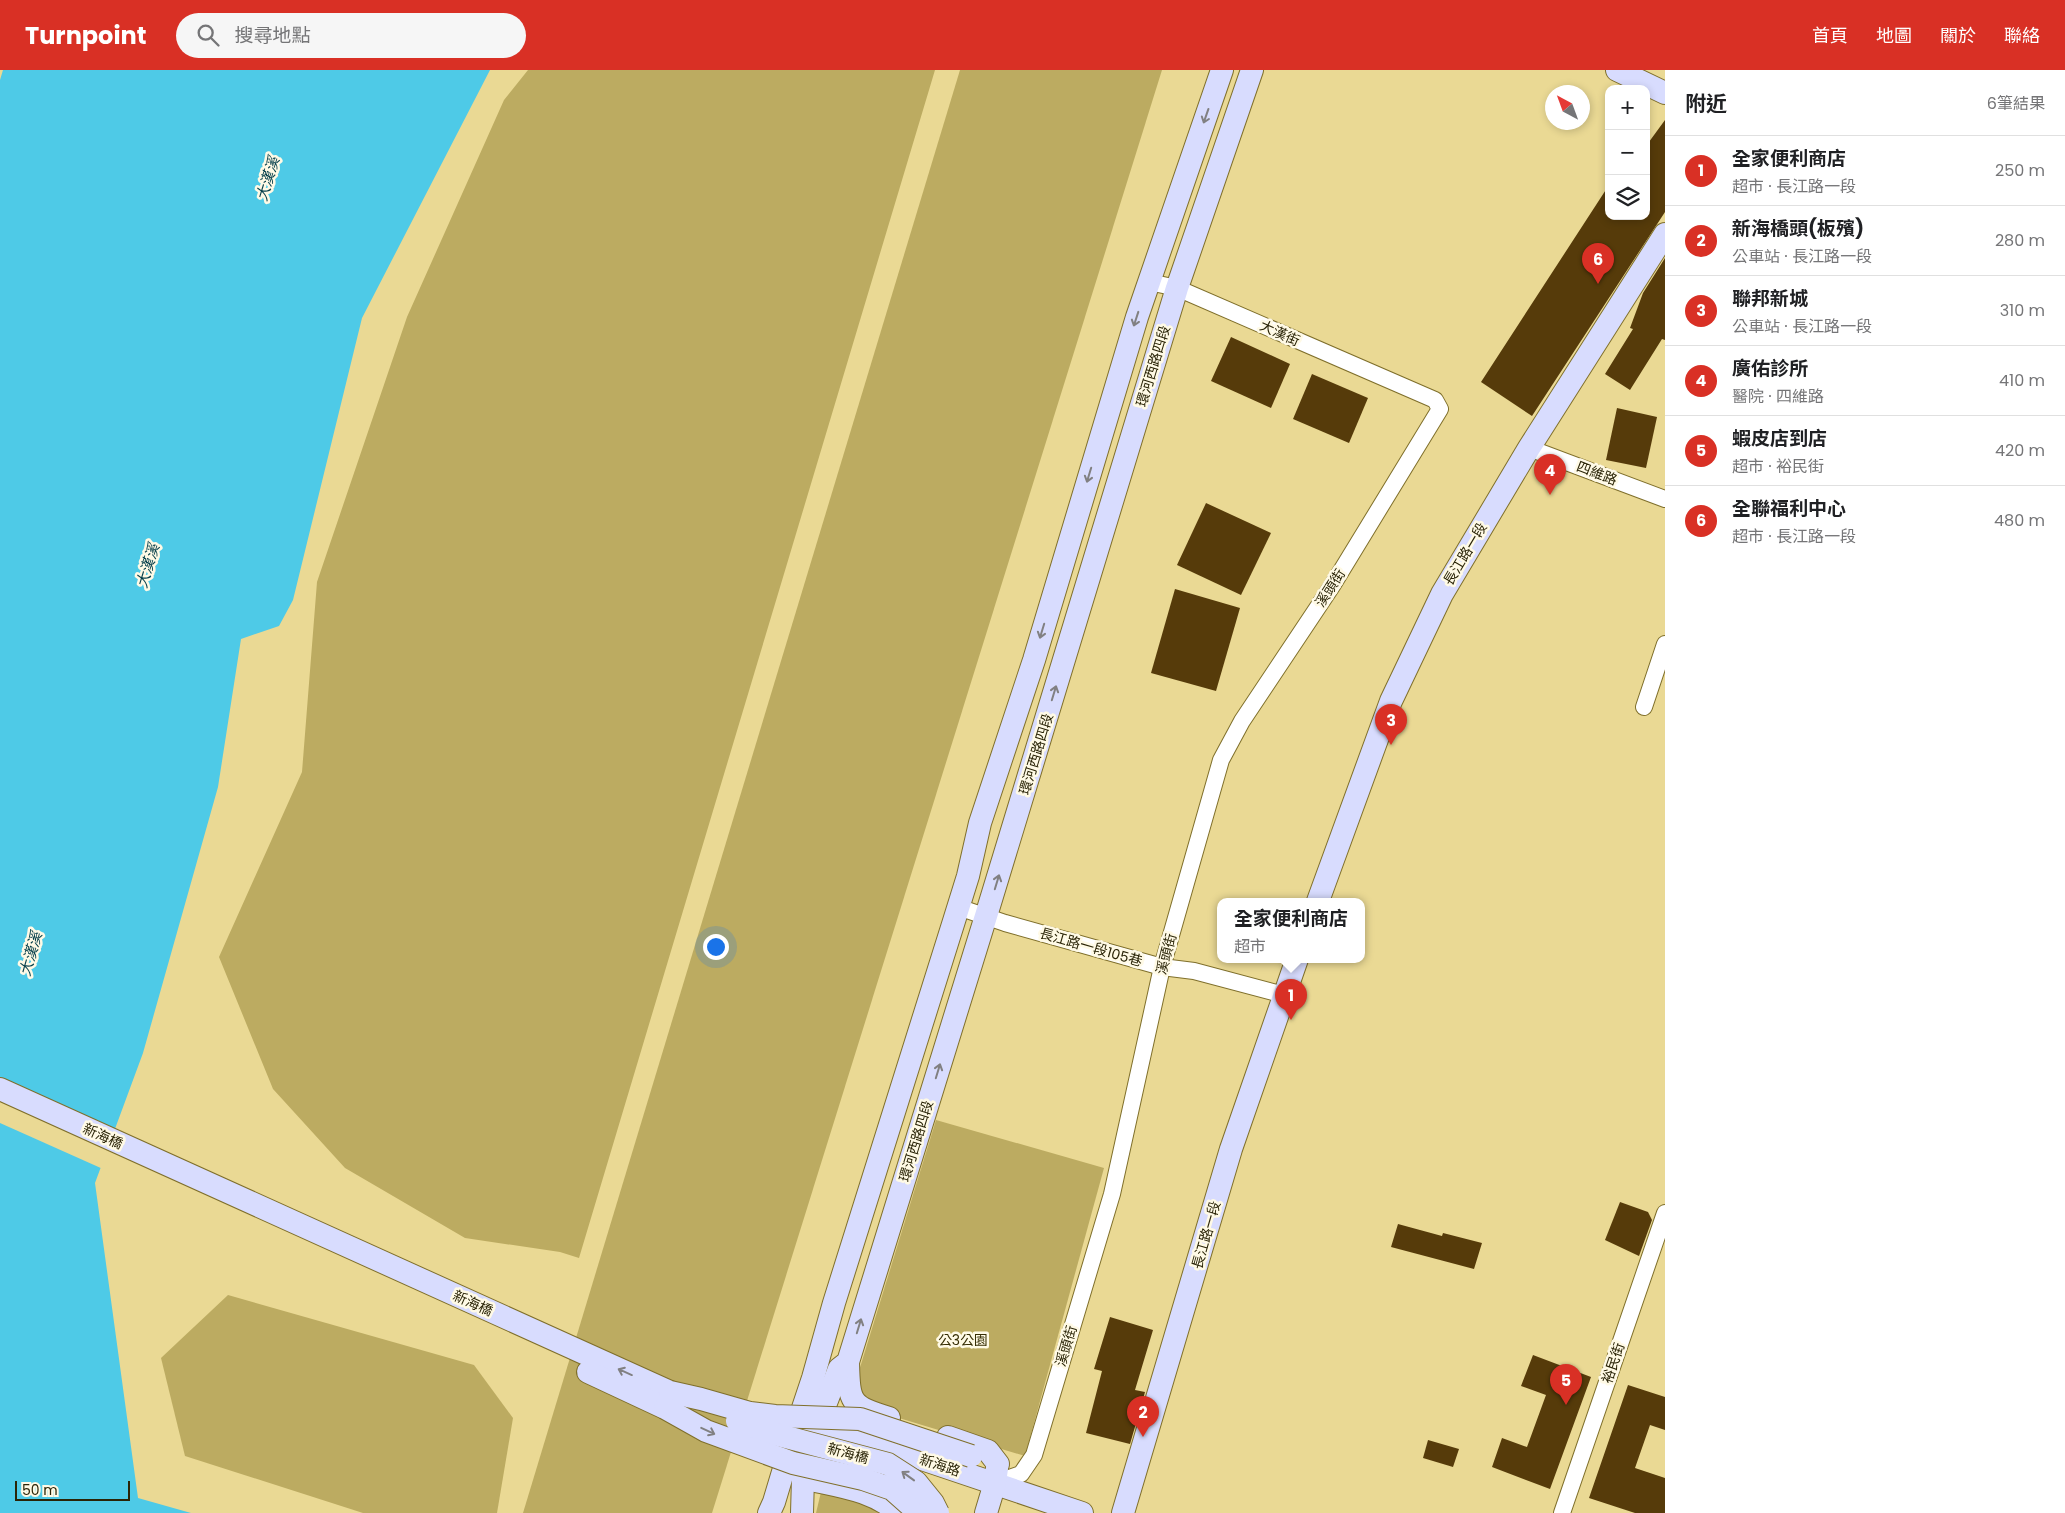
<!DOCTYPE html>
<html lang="zh-TW">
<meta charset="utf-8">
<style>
:root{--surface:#fff;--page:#f6f6f6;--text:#202124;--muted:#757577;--line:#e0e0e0;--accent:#d93025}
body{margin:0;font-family:Poppins,"Noto Sans TC",sans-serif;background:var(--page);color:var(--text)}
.controls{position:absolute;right:15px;top:15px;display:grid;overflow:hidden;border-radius:10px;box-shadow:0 2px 8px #0003}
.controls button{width:45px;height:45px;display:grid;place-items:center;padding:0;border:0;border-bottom:1px solid var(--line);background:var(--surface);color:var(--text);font:25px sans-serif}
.compass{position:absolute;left:1545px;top:15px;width:45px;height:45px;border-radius:50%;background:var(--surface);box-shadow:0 2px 8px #0003;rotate:319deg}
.scale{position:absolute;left:15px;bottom:12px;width:115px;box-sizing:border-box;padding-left:5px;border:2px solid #2a2407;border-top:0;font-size:14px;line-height:18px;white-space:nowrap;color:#2a2407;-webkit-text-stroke:4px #fffae6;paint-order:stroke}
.you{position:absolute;left:715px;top:876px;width:18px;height:18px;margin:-12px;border:4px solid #fff;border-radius:50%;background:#1a73e8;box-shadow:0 0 0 8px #1a73e833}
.badge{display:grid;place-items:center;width:32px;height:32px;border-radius:50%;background:var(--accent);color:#fff;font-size:16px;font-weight:700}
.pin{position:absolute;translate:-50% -41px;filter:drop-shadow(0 1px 2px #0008)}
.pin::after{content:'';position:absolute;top:26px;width:18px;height:15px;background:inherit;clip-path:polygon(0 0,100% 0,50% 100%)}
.popup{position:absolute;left:1217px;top:828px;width:148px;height:65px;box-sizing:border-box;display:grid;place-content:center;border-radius:10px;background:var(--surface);filter:drop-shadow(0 1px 4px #0005);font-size:16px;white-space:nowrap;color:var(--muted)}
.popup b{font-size:19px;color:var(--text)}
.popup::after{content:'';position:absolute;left:50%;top:100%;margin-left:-10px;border:10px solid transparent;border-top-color:var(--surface)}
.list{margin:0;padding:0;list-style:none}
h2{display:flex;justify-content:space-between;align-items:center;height:65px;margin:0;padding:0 20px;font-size:21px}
h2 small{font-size:16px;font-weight:400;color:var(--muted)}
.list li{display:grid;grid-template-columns:32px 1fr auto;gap:15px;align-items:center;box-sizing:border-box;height:70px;padding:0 20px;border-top:1px solid var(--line)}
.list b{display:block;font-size:19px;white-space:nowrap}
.list p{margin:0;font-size:16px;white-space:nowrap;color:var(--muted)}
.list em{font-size:16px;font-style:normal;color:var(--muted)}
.icon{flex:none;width:28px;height:28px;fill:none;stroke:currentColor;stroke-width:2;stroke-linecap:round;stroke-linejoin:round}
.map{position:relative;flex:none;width:1665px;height:1443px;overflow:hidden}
header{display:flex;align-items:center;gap:30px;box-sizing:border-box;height:70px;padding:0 25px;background:var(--accent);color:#fff}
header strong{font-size:24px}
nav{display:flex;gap:28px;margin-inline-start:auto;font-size:18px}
.search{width:350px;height:45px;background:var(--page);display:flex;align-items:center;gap:12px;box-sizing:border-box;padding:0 18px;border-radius:28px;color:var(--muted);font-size:19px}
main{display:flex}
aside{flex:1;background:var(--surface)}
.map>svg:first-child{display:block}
.green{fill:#bcab61}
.water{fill:#4ecae7}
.pier{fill:#ead994}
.building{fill:#563b0a}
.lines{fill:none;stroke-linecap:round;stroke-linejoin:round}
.street-casing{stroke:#7f6f2b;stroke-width:18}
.secondary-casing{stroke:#7f6f2b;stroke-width:24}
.street{stroke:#fff;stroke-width:16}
.secondary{stroke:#d8dcfe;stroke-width:22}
.secondary-bridge-casing{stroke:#7f6f2b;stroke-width:24;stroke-linecap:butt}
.secondary-bridge{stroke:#d8dcfe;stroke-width:22}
.oneway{stroke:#818082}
.labels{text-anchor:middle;stroke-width:5;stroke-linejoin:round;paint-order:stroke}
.street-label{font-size:14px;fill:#2a2407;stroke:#fffae6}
.park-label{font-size:14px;fill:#372e05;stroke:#fffae6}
.water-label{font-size:15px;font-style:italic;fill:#043e4a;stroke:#fffae6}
</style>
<header>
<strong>Turnpoint</strong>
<div class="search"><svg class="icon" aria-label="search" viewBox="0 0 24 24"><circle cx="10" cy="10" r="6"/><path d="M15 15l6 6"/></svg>搜尋地點</div>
<nav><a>首頁</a><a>地圖</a><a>關於</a><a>聯絡</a></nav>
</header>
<main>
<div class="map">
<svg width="1665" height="1443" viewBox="0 0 1665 1443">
<rect width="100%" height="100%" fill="#ead994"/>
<g class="green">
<path d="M528,0h407l-356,1188 -19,-6 -95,-14 -120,-70 -72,-79 -54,-132 83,-185 15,-190 90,-265 97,-217z"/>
<path d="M960,0h202l-450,1443h-189z"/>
<path d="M936,1050l168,48 -79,288 -146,-44 -17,-13 -4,-25z"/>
<path d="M228,1225l246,70 39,53 -16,95h-134l-178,-57 -24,-98z"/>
<path d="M821,1422h20l49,21h-74z"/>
</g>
<path class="water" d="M3,0h487l-128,248 -69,282 -14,26 -38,13 -23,148 -75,266 -48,130 43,315 53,15h-191v-1433z"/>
<path class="pier" d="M0,1007l117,53 -14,39 -103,-46z"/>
<g class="building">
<path d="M1665,50v92l-133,204 -51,-34 128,-197v31h37v-70z"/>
<path d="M1665,188v82l-3,-1 -32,51 -25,-16 28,-45 -3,-1 13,-35z"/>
<path d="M1231,267l59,27 -19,44 -60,-27z"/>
<path d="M1312,304l56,24 -19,45 -56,-24z"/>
<path d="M1617,338l40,9 -11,51 -40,-8z"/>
<path d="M1206,433l65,30 -30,62 -64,-30z"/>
<path d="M1175,519l65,19 -24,83 -65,-18z"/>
<path d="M1620,1132l28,10 4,8 -13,36 -34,-16z"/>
<path d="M1398,1154l44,12 1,-3 39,10 -8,26 -83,-22z"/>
<path d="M1110,1247l43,13 -18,60 10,2 -15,52 -44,-11 16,-62 -8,-2z"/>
<path d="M1533,1285l58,22 -41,112 -58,-22 10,-29 25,9 19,-52 -25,-9z"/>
<path d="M1628,1315l37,12v33l-15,-5 -15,43 30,10v35h-30l-46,-15z"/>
<path d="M1428,1370l31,9 -6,18 -30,-9z"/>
</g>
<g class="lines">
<g class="street-casing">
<g id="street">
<path d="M1529,378l136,51"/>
<path d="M1644,637l21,-63"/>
<path d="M958,837l47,16 157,44 32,4 90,24"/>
<path d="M995,1413l26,-9 13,-19 78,-261 50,-227 59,-207 21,-39 90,-135 108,-177 -5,-9 -258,-112 -28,-6"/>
<path d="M1562,1443l103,-300"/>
</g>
</g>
<g class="secondary-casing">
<g id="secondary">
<path d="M1617,0l48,23"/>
<path d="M1318,831l73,-200 51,-107 87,-146 136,-214"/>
<path d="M0,1019l670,303"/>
<path d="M848,1292c1,41 2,44 41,56"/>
<path d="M588,1302l77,36"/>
<path d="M801,1363l55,8 45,11 181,61"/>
<path d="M948,1367l40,14 10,13"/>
<path d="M803,1408c33,8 70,11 95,35"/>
<path d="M769,1443l5,-11 21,-70 18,-54 21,-75 120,-382 14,-45 12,-53 54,-163 103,-343 85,-247"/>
<path d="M802,1443l1,-35 11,-44 25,-65 9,-7 138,-446 191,-628 75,-218"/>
<path d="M986,1443l9,-30 2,-15"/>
<path d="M1123,1443l108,-364 66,-190"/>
</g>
</g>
<use href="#street" class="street"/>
<use href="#secondary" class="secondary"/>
<g class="secondary-bridge-casing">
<g id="secondary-bridge">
<path d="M670,1322l31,7 49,14 25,3 85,3 111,37"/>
<path d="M665,1338l41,23 87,32 70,16 29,10 27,24"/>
<path d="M737,1351l38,13 113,30 28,18 17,21 5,10"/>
</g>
</g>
<use href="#secondary-bridge" class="secondary-bridge"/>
</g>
<defs><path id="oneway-shaft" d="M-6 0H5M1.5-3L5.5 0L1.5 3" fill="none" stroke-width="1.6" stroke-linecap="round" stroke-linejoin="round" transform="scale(1.25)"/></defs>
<g class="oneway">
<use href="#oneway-shaft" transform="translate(1206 46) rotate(109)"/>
<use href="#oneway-shaft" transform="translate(1136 249) rotate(108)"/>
<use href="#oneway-shaft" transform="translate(1089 405) rotate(107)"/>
<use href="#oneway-shaft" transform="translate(1042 561) rotate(107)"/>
<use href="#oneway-shaft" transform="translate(1054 623) rotate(-73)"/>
<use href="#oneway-shaft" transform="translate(997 812) rotate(-73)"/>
<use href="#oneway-shaft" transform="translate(938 1001) rotate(-73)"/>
<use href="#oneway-shaft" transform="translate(859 1256) rotate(-73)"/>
<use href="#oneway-shaft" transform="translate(625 1302) rotate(-156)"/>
<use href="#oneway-shaft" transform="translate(708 1361) rotate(25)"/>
<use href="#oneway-shaft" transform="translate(908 1406) rotate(-144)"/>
</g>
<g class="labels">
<g class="street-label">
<text transform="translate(1280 263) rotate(24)" y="5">大漢街</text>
<text transform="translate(1153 296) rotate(-73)" y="5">環河西路四段</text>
<text transform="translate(1597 403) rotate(21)" y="5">四維路</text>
<text transform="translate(1465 484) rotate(-59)" y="5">長江路一段</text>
<text transform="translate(1330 518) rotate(-57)" y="5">溪頭街</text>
<text transform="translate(1036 684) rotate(-73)" y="5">環河西路四段</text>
<text transform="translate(1091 877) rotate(16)" y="5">長江路一段105巷</text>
<text transform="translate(1166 884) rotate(-75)" y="5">溪頭街</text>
<text transform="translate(103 1066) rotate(24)" y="5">新海橋</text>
<text transform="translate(916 1071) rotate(-73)" y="5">環河西路四段</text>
<text transform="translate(1206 1165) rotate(-74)" y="5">長江路一段</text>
<text transform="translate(473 1233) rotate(24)" y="5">新海橋</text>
<text transform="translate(1066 1276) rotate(-73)" y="5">溪頭街</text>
<text transform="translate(1613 1293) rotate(-71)" y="5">裕民街</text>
<text transform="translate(848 1383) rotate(15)" y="5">新海橋</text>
<text transform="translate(940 1395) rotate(18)" y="5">新海路</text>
</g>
<g class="park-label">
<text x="963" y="1275">公3公園</text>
</g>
<g class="water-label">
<text transform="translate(268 109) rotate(-73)" y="5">大漢溪</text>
<text transform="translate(148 496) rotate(-73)" y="5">大漢溪</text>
<text transform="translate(31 884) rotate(-74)" y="5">大漢溪</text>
</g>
</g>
</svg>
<div class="controls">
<button>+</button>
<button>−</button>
<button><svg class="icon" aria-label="layers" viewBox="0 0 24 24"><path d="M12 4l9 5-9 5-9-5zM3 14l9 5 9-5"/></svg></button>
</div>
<svg class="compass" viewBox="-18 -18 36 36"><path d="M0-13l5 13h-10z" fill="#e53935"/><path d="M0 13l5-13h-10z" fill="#757577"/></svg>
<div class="scale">50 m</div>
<div class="you"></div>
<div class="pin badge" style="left:1291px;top:950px">1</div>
<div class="popup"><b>全家便利商店</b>超市</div>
<div class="pin badge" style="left:1143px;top:1367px">2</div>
<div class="pin badge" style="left:1391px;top:675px">3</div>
<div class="pin badge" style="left:1550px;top:425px">4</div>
<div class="pin badge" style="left:1566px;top:1335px">5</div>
<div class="pin badge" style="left:1598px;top:214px">6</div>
</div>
<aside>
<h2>附近<small>6筆結果</small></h2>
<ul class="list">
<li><span class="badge">1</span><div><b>全家便利商店</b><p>超市 · 長江路一段</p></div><em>250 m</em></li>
<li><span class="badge">2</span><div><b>新海橋頭(板殯)</b><p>公車站 · 長江路一段</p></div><em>280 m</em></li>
<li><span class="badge">3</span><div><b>聯邦新城</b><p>公車站 · 長江路一段</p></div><em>310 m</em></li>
<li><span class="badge">4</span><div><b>廣佑診所</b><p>醫院 · 四維路</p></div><em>410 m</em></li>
<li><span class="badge">5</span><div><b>蝦皮店到店</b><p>超市 · 裕民街</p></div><em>420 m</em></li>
<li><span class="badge">6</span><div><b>全聯福利中心</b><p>超市 · 長江路一段</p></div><em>480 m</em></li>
</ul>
</aside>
</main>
